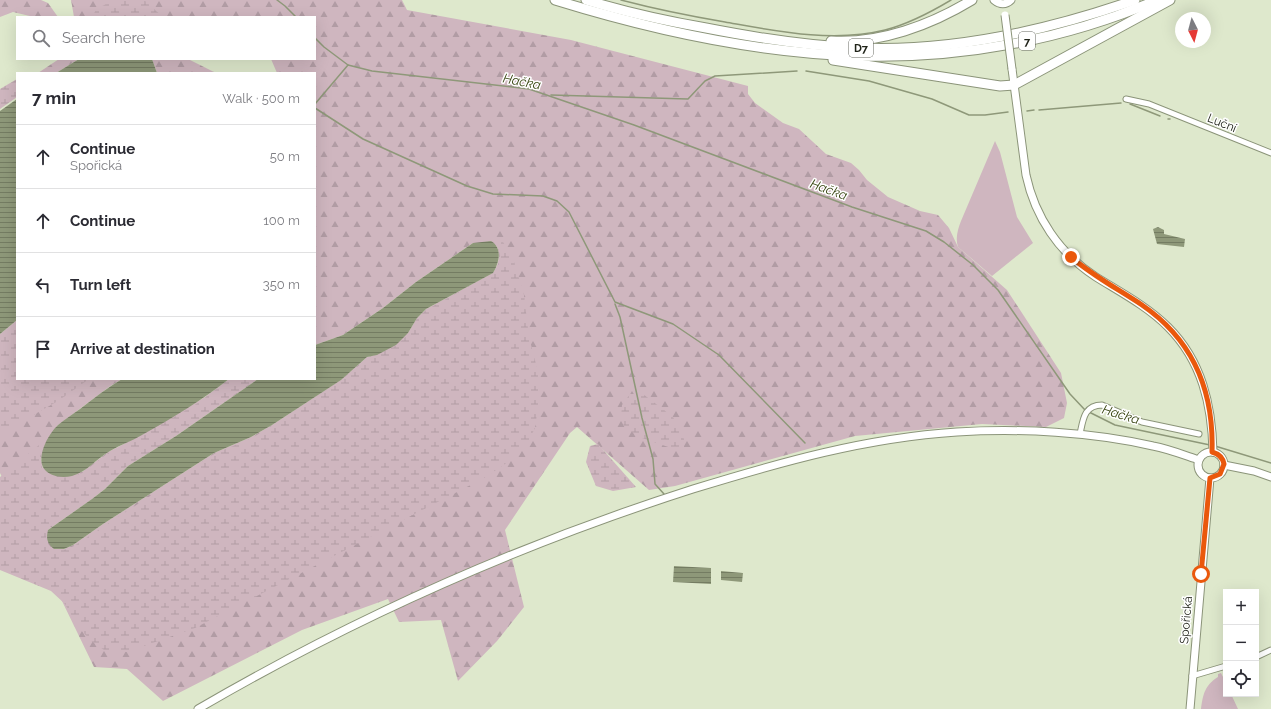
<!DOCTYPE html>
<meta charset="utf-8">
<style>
:root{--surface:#fff;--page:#f7f7f7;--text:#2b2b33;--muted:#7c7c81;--line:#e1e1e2}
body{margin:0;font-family:Raleway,sans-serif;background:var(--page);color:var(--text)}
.controls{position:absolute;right:12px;bottom:12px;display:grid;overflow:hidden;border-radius:0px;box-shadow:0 4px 16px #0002}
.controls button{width:36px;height:36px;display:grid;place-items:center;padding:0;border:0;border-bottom:1px solid var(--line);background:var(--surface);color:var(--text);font:20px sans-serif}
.compass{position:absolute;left:1175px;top:12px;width:36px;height:36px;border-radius:50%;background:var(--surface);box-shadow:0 4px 16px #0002;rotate:174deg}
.stop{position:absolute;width:12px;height:12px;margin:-9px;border:3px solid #ea580c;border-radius:50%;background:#fff}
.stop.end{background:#ea580c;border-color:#fff;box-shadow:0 1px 4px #0008}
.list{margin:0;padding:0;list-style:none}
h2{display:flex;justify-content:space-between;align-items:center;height:52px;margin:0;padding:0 16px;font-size:17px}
h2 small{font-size:13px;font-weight:400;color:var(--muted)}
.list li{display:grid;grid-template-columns:26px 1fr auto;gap:12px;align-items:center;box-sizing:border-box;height:64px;padding:0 16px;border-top:1px solid var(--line)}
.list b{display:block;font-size:15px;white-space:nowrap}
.list p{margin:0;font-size:13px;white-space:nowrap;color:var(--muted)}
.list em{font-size:13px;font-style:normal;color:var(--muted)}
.icon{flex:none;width:22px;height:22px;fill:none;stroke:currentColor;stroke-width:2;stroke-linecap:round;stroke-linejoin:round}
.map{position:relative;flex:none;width:1271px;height:709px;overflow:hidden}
.search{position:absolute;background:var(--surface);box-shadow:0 4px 16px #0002;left:16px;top:16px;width:300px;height:44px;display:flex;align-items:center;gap:10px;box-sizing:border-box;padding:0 14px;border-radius:0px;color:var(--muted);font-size:15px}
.panel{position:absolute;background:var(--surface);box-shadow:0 4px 16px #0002;left:16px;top:72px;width:300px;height:308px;border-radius:0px}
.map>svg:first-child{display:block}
.grass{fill:#cfb6bf}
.forest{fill:url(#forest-firs)}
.wetland{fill:url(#wetland-marsh)}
.water{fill:url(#water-rules)}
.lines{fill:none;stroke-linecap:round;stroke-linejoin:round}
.stream{stroke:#8e9879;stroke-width:1.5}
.street-casing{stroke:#8b9479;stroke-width:7}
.secondary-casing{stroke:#8b9479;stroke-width:9}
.highway-casing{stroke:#8b9479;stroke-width:11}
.street{stroke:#fff;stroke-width:5}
.secondary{stroke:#fff;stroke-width:7}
.highway{stroke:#fff;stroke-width:9}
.secondary-bridge-casing{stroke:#8b9479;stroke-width:9;stroke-linecap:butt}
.secondary-bridge{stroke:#fff;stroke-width:7}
.route{stroke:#ea580c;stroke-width:5}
.labels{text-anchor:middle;stroke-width:3;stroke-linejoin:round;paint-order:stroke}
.shield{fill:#fff;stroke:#64665f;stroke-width:1}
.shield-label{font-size:11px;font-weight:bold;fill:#21241a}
.street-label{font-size:12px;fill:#21241a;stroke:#fff}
.water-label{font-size:13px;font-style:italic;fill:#384511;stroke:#fff}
</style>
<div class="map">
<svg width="1271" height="709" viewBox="0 0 1271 709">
<defs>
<pattern id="forest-firs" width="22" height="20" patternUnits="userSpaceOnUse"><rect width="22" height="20" fill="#cfb6bf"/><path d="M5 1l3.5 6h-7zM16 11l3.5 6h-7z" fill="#b19ca4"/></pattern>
<pattern id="wetland-marsh" width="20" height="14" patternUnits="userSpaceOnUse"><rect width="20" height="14" fill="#cfb6bf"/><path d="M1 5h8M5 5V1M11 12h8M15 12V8" fill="none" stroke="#b19ca4"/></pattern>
<pattern id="water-rules" width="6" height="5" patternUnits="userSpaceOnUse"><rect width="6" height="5" fill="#8e9879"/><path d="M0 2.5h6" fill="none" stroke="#747c62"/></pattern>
</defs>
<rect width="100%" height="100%" fill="#dee8cc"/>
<g class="grass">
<path d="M995,141l5,11 17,65 16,26 -41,33 -34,-29c-3,-9 0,-18 3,-26z"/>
<path d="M1221,673l5,10v11h5l7,15h-37c2,-15 4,-24 17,-32v-3z"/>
</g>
<g class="forest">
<path d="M0,0h41l7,3 10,14h-24l-21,-5 -13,5z"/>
<path d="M71,0h331l5,10 164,30 177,46v8l7,9 28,20 16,6 27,25 25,9 8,7 8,10 21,17 32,14 18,4 11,13 9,19 49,43 54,83 6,30 -3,15 -18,9 -64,-3 -127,12 -180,50 -26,4 -72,-63 -7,6 -65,97 19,77 -27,34 -39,40 -17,-61 -42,2 -11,-23 -86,31 -139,71 -36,-32 -33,-2 -94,-194v-139l17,-14v59h105l-13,8 -52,39 -16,33 2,9 39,4 26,-20 34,-17 63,-38 24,-18h29l-82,57 -48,30 -23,23 -13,10 -44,31 16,19 9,-4 30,-21 111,-71 37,-16 21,-12 69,-45 26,-23 10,-2 31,-22 9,-15 9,-9 67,-36c6,-9 7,-16 4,-27l-24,-3 -57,39 -33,26 -40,27 -28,10v-272h-38l-6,-14h44v-42h-241z"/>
<path d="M59,59h20l-23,14h-18z"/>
<path d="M152,59h36l28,14h-59z"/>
</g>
<g class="wetland">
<path d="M115,0h29l19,17h-72l7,-9z"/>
<path d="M17,79v18l-17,12v-20z"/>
<path d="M503,242l9,13 12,40 5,42 9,35v35l-3,21 -8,16 -22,20 -21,14 -289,150 -68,24 -23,-2 -14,-10 -13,-15 -12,-21 -14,-13 -51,-21v-93l39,-32 3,24 7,6 10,3 12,-1 11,-4 26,-20 84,-46 38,-28h27l-81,56 -49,31 -35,33 -45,30c-2,10 -1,14 7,21h10l10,-4 140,-92 38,-16 21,-13 68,-45 27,-22 29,-13 12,-12 8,-15 9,-8 67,-37c7,-9 10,-21 1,-30z"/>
<path d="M17,321v15l-2,2h2v41h72l-31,22 -58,33v-99z"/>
<path d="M630,394h13l30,23 11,22v8l-7,3 -38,-13 -15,-11 -3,-8 1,-13z"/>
<path d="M598,444l38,43 -23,4 -17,-5 -10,-24 4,-16z"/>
</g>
<g class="water">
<path d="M79,59h73l5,14h-101z"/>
<path d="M17,99v221l-17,14v-223z"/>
<path d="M1158,227l6,3v4l21,5 -1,8 -27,-3 -4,-15z"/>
<path d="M491,241c12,7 8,22 2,32l-67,36 -9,9 -9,15 -12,12 -19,10 -10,2 -26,23 -69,45 -21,12 -37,16 -111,71 -30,21 -9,4h-10c-7,-6 -8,-10 -6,-19l44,-31 13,-10 23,-23 48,-30 82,-57h57v-34l28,-10 40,-27 33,-26 57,-39z"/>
<path d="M122,379h107c-27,21 -56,39 -87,56 -10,6 -22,10 -32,16 -14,8 -23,21 -38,25 -9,2 -19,1 -26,-5 -12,-11 2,-37 12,-46 7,-6 15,-11 22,-16 14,-11 27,-21 42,-30z"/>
<path d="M674,566l37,2v16l-38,-2z"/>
<path d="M721,571l22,2 -1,9 -21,-2z"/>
</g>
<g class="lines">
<g class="stream">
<path d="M277,0l8,6 11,11"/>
<path d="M621,0c34,9 69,16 104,22 51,9 108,21 160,8 23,-6 46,-18 66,-30"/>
<path d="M315,38l9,9 24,18 24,6 157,18 105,36 218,82 74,24 18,11 29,23 25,25 72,104 15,16"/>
<path d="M806,71l63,10 63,18 37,16h16l23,-3"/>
<path d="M551,95l137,4 17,-18 10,-5 82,-5"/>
<path d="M315,104l33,-39"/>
<path d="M1130,104l30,12"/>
<path d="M315,108l48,31 104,47 26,8 50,2 14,5 12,11 46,90 58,22 46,31 86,88"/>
<path d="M1039,110l82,-7"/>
<path d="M1027,111l7,-1"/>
<path d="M1168,119h2"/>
<path d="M615,304l5,13 22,101 11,41 2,25 9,10"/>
<path d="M1089,412l26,13 95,20"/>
<path d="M1215,446l56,17"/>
</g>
<g class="street-casing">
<g id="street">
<path d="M1126,99l23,5 122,49"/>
<path d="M1080,434c3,-14 4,-29 22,-29l40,17 57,12"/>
<path d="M1256,657l15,-7"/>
<path d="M1192,676l34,-10"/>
</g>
</g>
<g class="secondary-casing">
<g id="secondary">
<path d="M994,0c6,5 12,5 17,0"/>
<path d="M1012,69l14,106c9,42 33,78 70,102 24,15 51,29 72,50 34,34 44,78 45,125"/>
<circle cx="1211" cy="465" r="13"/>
<path d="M1224,465l30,6 17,6"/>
<path d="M198,709c156,-91 323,-165 495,-220 88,-27 172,-51 264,-57 63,-4 135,0 196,14 16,3 31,9 46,14"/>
<path d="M1190,709l20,-231"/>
</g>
</g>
<g class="highway-casing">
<g id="highway">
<path d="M555,0c97,30 202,53 303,56 102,3 206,-16 299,-56"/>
<path d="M586,0c39,12 80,21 120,28 51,10 102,18 153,20 94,4 187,-17 276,-48"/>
<path d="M831,41c49,3 100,-16 141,-41"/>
<path d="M833,60l167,26 14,-1 156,-85"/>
</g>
</g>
<use href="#street" class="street"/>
<use href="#secondary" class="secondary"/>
<use href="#highway" class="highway"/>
<g class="secondary-bridge-casing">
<path id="secondary-bridge" d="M1005,15l7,54"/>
</g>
<use href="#secondary-bridge" class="secondary-bridge"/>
</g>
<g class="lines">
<path class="route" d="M1071,257c22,19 47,32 71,48 51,35 72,86 70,147 7,2 11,6 12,12l-4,10 -10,4 -9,96"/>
</g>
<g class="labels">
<g class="shield">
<rect x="1019" y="32" width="16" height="18" rx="3"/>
<rect x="849" y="39" width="24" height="18" rx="3"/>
</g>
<g class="shield-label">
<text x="1027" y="45">7</text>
<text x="861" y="52">D7</text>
</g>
<g class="street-label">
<text transform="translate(1222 123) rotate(22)" y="4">Luční</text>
<text transform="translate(1186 620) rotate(-85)" y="4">Spořická</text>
</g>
<g class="water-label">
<text transform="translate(522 81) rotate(11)" y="5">Hačka</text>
<text transform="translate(829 189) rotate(20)" y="5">Hačka</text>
<text transform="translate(1121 414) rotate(17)" y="5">Hačka</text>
</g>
</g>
</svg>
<div class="controls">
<button>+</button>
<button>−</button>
<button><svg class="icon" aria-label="locate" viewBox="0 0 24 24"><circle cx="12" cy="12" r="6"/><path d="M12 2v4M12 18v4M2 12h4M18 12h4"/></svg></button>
</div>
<svg class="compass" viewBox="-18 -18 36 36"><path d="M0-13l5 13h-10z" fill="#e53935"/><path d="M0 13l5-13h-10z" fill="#7c7c81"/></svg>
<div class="stop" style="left:1201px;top:574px"></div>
<div class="stop end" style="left:1071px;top:257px"></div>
<div class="search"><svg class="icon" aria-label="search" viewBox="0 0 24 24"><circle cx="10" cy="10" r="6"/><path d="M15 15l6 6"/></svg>Search here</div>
<section class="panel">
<h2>7 min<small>Walk · 500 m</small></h2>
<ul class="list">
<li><svg class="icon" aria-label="ahead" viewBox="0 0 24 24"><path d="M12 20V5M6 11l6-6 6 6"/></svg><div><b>Continue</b><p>Spořická</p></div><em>50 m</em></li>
<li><svg class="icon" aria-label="ahead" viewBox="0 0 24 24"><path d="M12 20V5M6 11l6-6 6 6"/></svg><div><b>Continue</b></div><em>100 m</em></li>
<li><svg class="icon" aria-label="left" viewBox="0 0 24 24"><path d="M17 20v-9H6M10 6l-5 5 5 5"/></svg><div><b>Turn left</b></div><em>350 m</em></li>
<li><svg class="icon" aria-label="arrive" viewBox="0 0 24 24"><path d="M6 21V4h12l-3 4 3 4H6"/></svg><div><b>Arrive at destination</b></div></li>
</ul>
</section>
</div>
